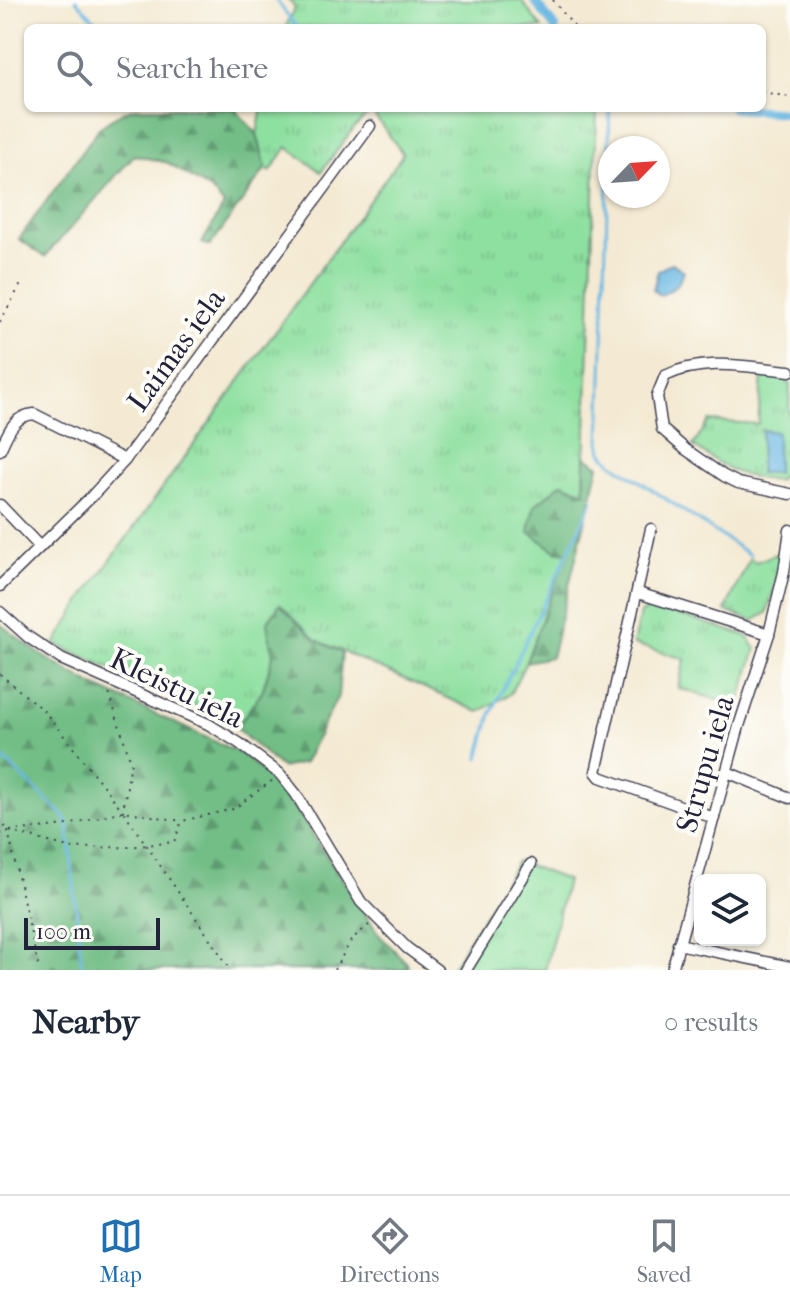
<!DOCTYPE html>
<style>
:root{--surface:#fff;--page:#f2f2f3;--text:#1f2937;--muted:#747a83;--line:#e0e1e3;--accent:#1f6fb2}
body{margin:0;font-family:"IM FELL French Canon",serif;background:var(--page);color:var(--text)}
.controls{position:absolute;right:24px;bottom:24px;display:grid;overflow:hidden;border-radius:12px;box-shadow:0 2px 6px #0004}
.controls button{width:72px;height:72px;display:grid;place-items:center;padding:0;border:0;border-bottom:2px solid var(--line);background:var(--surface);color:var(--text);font:40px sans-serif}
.compass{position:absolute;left:598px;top:136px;width:72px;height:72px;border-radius:50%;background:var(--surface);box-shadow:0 2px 6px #0004;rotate:65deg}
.scale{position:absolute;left:24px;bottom:20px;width:136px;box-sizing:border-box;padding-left:8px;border:4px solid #22223b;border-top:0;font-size:22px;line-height:28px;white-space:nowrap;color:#22223b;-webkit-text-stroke:6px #fdfcf7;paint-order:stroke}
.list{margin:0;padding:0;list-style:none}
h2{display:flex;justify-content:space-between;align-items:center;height:104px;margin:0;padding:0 32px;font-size:34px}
h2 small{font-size:26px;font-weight:400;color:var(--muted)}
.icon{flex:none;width:44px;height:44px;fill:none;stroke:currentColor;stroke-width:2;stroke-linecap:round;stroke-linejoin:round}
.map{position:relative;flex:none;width:790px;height:970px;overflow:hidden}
.search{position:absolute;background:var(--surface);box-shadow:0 2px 6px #0004;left:24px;right:24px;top:24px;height:88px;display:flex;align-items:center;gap:20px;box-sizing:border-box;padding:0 28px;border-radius:12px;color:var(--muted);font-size:30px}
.sheet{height:224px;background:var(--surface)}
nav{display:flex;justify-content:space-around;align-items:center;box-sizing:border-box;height:112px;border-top:2px solid var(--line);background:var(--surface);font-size:22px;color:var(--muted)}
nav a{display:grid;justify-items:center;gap:4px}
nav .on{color:var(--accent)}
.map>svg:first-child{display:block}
.grass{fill:url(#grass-tufts);stroke:#58816e;stroke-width:2}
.forest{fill:url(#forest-firs);stroke:#4a7060;stroke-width:2}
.water{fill:#69b8e3;stroke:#466d8f;stroke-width:2}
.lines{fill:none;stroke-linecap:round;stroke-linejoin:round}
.stream{stroke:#69b8e3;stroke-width:3}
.canal{stroke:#69b8e3;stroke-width:9}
.minor-casing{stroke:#424052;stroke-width:13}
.path{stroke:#424052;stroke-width:2;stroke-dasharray:2 6;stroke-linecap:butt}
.minor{stroke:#fff;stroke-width:10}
.labels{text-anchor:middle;stroke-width:8;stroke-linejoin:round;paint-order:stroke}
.street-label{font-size:30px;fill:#22223b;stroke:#fdfcf7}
</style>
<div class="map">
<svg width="790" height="970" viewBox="0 0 790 970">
<defs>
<pattern id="grass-tufts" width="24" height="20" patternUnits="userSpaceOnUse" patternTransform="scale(2)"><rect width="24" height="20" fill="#8ee0a0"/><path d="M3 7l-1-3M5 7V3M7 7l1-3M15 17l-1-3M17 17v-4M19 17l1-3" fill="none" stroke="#7ac08b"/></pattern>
<pattern id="forest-firs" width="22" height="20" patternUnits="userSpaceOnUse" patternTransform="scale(2)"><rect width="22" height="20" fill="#72be86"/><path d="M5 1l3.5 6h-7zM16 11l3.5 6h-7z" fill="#5d9a6f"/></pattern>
</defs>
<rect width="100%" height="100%" fill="#fdfcf7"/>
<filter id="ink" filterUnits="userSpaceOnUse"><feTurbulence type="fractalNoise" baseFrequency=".0125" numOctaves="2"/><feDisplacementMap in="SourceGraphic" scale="16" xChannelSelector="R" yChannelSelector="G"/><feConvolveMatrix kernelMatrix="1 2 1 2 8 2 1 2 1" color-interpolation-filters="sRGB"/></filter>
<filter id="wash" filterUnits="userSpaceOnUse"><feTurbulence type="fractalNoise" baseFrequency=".006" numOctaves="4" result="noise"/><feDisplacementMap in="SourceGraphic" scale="32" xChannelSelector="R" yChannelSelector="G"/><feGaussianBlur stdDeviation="1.8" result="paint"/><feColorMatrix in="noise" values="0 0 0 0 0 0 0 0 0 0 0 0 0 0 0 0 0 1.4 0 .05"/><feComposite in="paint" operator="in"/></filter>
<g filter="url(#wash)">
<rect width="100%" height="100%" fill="#f4ead3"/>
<g class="grass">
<path d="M289,0h232l21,28h-257l10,-20z"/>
<path d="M262,108h335l-13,384 -16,59 -42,111 -16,32 -31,18 -163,-72 -36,-36 -13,19 6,33 -11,36 -26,36 -62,-32 -119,-52 29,-47 319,-443 -32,-43 -17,17 -33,44 -34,-25 -17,25 -4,-4 -9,-34z"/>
<path d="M762,376l20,1 8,8 -3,86 -10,10c-41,-4 -51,-13 -84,-35l16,-25 49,3z"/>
<path d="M781,552l-1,17 -13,44 -14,8 -28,-10 25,-53 6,4z"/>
<path d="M654,607l93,29 9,13 -18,57 -60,-18 7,-29 -52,-15 7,-31z"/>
<path d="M517,861l50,19 -22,90h-89l-4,-3z"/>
</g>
<g class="forest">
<path d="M135,108h99l23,26 9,34 -56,78 -8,-3 22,-38 -12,-14 -44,-28 -34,-8 -89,102 -26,-18 80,-111 22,-15z"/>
<path d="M585,456l14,10 -48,191 -25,5 41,-110 -11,-1 -27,-19 5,-26 28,-23 22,9z"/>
<path d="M280,604l36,36 26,12 -4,44 -34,67 -23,5 -45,-40 26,-36 11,-36 -6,-33z"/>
<path d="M0,624l41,31 53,31 146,67 41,34 99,149 27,27 2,7h-409z"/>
</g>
<g class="water">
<path d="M672,263l12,8c-5,13 -11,20 -24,24l-7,-5 5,-19z"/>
<path d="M762,430l15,2v41h-18z"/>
</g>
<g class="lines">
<g class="stream">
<path d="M76,0l26,28"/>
<path d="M276,0l21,28"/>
<path d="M610,108l-10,336 3,10 9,9 138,92"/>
<path d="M0,756l64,60 4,9 14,145"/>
<path d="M479,758l12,-44 102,-214"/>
</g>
<g class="canal">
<path d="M534,0l21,28"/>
<path d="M733,108l57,5"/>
</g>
</g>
</g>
<g filter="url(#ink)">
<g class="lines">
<g class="minor-casing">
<g id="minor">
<path d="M790,371c-42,-4 -86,-14 -125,5l-8,20 5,33 23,20 39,27 14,7 52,11"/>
<path d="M0,450c8,-17 13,-34 34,-36l91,46"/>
<path d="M0,505l40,42"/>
<path d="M651,529l-55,243 4,5 114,41"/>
<path d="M0,586l92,-90 33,-36 245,-334"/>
<path d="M638,593l131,41"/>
<path d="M0,612l28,25 33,22 147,65 31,19 41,31 16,20 65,108 46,46 30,22"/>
<path d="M727,772l63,26"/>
<path d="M678,944l112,23"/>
<path d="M466,970l65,-106"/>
<path d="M672,970l67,-244 30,-92 15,-62 6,-42"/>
</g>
</g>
<g class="path">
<path d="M553,0l22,28"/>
<path d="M762,92l28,5"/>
<path d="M0,322l21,-38"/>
<path d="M0,674l45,38 78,99 8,-49 -22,-69"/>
<path d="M124,812l107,158"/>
<path d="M0,819l8,12 64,17 57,-1 45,-5 8,-21 51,-12 40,-29"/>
<path d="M10,831l58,-6 55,-14 58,10"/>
<path d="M0,834l8,-3 31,139"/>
<path d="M334,970l18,-31 18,-15"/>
</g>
<use href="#minor" class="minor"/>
</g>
</g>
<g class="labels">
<g class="street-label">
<text transform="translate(176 350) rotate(-54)" y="10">Laimas iela</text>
<text transform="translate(177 688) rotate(26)" y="10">Kleistu iela</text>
<text transform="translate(705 764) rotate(-74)" y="10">Strupu iela</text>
</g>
</g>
</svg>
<div class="controls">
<button><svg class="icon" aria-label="layers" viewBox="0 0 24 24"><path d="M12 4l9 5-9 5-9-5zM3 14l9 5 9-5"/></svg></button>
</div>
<svg class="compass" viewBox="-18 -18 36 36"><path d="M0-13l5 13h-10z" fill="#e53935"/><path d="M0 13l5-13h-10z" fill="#747a83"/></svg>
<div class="scale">100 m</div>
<div class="search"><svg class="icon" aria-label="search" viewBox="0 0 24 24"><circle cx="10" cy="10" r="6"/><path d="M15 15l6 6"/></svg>Search here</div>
</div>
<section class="sheet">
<h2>Nearby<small>0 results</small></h2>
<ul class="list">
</ul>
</section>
<nav>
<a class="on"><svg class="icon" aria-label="map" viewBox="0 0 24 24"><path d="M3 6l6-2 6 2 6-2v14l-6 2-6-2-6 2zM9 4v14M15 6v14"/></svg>Map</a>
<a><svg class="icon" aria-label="directions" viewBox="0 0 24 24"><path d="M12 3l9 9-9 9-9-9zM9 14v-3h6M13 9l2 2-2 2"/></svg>Directions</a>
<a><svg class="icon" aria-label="saved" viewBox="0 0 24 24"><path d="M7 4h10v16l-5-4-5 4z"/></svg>Saved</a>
</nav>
